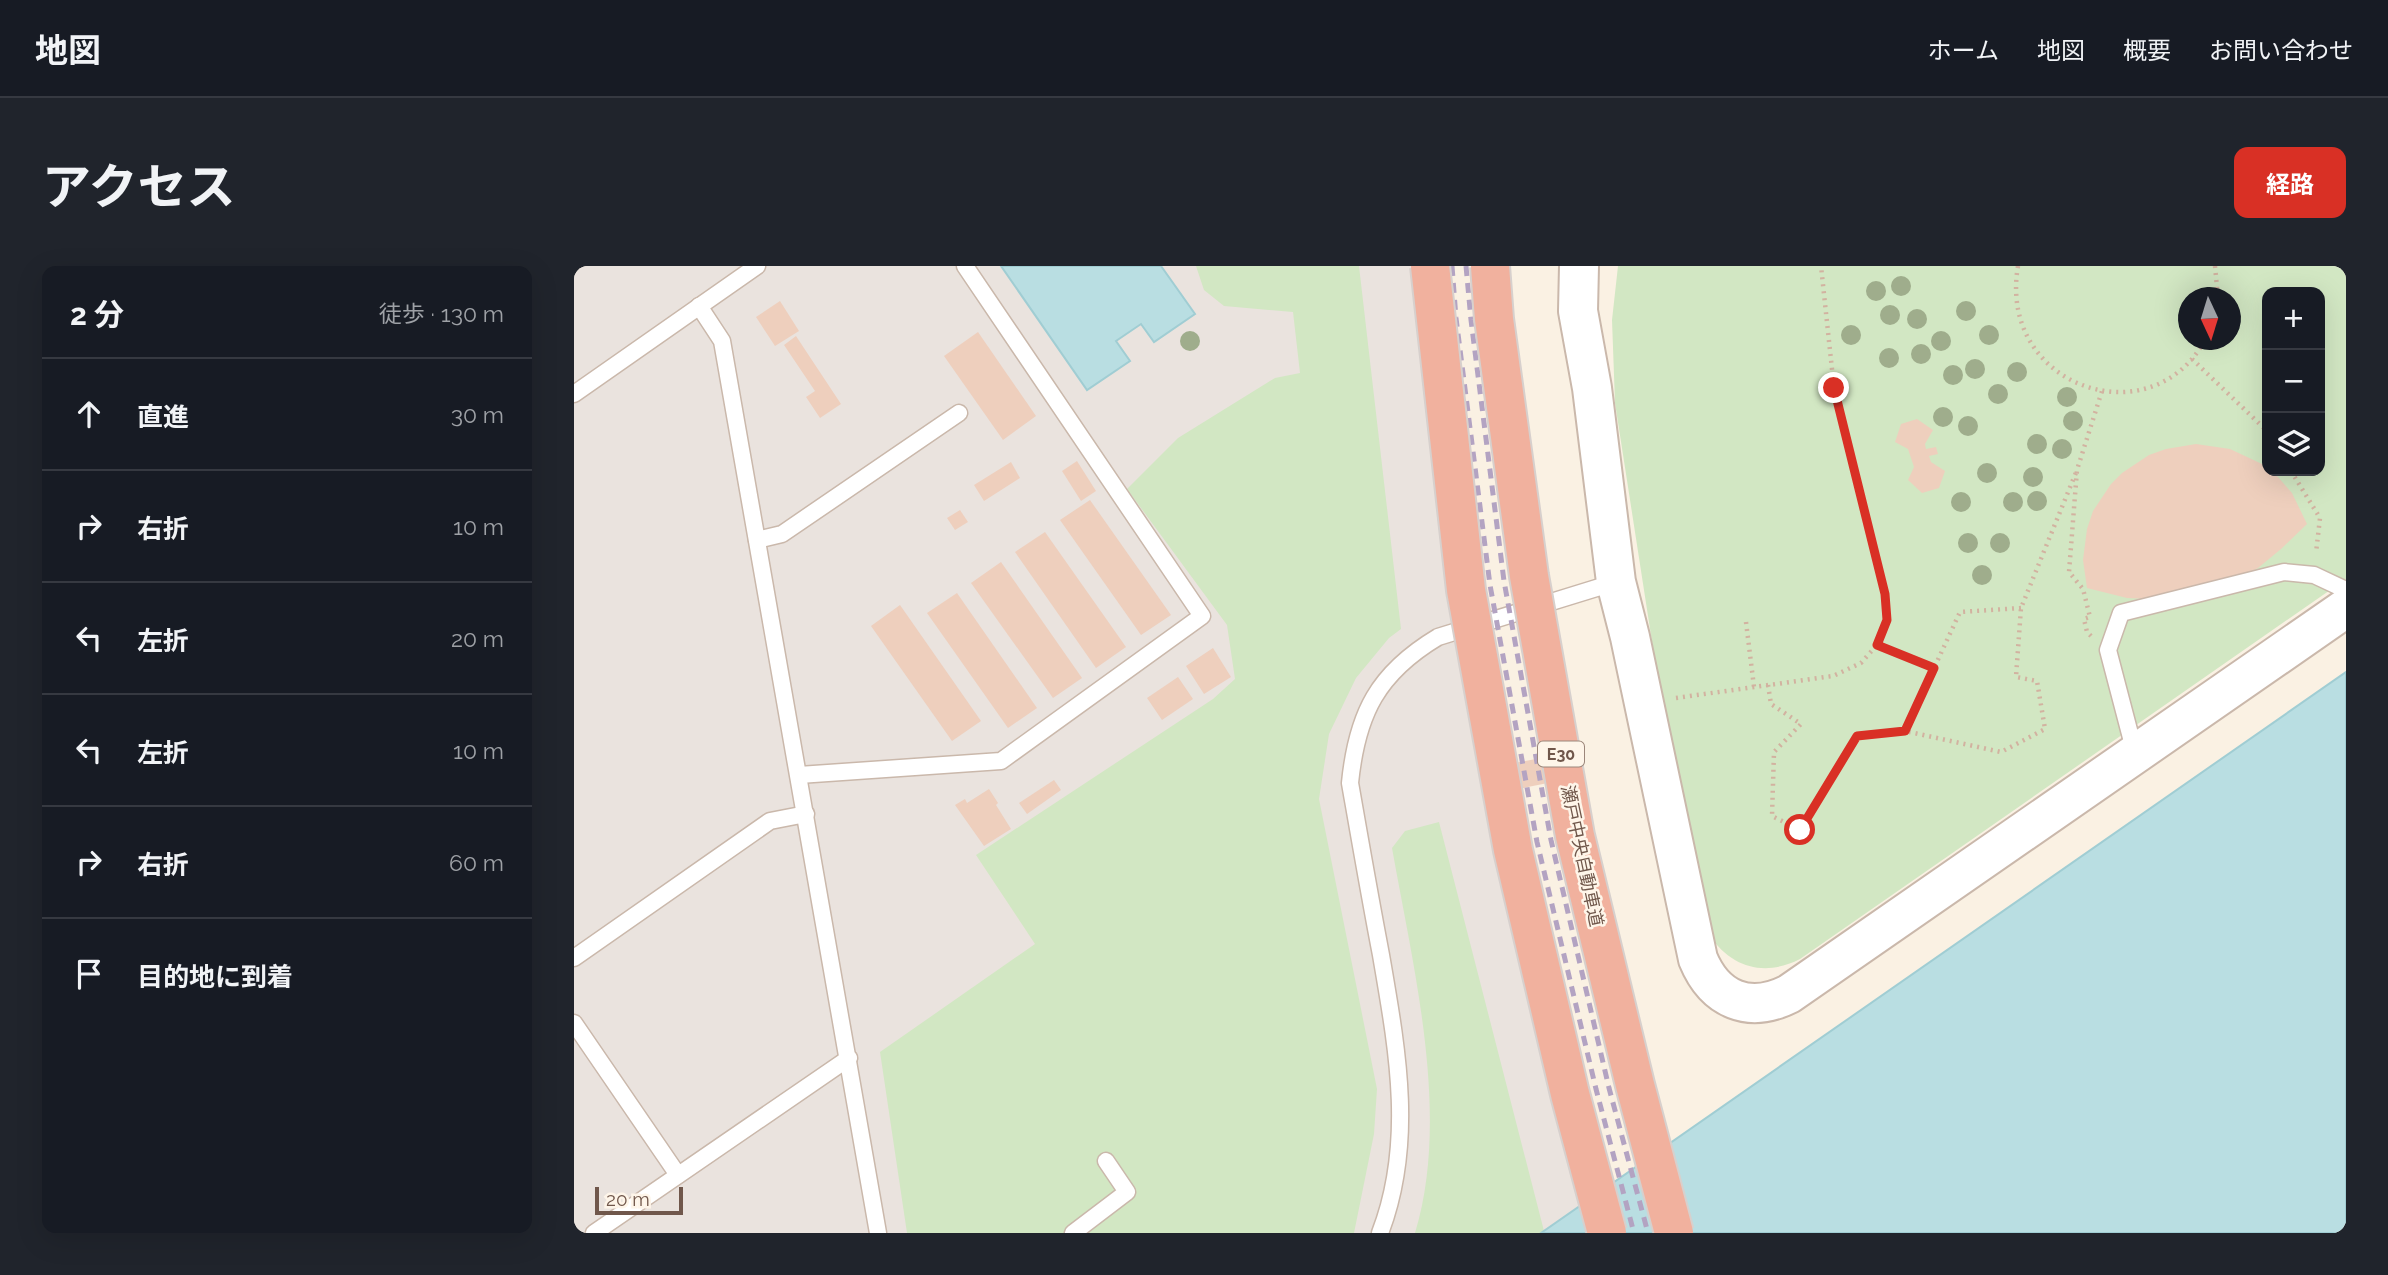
<!DOCTYPE html>
<html lang="ja">
<meta charset="utf-8">
<style>
:root{--surface:#171b24;--page:#20242c;--text:#f1f3f6;--muted:#9ea1a6;--line:#363941;--accent:#d93025}
body{margin:0;font-family:Raleway,"Noto Sans JP",sans-serif;background:var(--page);color:var(--text)}
.controls{position:absolute;right:21px;top:21px;display:grid;overflow:hidden;border-radius:14px;box-shadow:0 7px 28px #0002}
.controls button{width:63px;height:63px;display:grid;place-items:center;padding:0;border:0;border-bottom:2px solid var(--line);background:var(--surface);color:var(--text);font:35px sans-serif}
.compass{position:absolute;left:1604px;top:21px;width:63px;height:63px;border-radius:50%;background:var(--surface);box-shadow:0 7px 28px #0002;rotate:176deg}
.scale{position:absolute;left:21px;bottom:18px;width:88px;box-sizing:border-box;padding-left:7px;border:4px solid #70574b;border-top:0;font-size:19px;line-height:24px;white-space:nowrap;color:#70574b;-webkit-text-stroke:5px #fef5e9;paint-order:stroke}
.stop{position:absolute;width:21px;height:21px;margin:-16px;border:5px solid #d93025;border-radius:50%;background:#fff}
.stop.end{background:#d93025;border-color:#fff;box-shadow:0 2px 7px #0008}
.list{margin:0;padding:0;list-style:none}
h2{display:flex;justify-content:space-between;align-items:center;height:91px;margin:0;padding:0 28px;font-size:30px}
h2 small{font-size:23px;font-weight:400;color:var(--muted)}
.list li{display:grid;grid-template-columns:46px 1fr auto;gap:21px;align-items:center;box-sizing:border-box;height:112px;padding:0 28px;border-top:2px solid var(--line)}
.list b{display:block;font-size:26px;white-space:nowrap}
.list em{font-size:23px;font-style:normal;color:var(--muted)}
.icon{flex:none;width:38px;height:38px;fill:none;stroke:currentColor;stroke-width:2;stroke-linecap:round;stroke-linejoin:round}
.map{position:relative;flex:none;width:1772px;height:967px;overflow:hidden;border-radius:14px}
header{display:flex;align-items:center;gap:42px;box-sizing:border-box;height:98px;padding:0 35px;background:var(--surface);border-bottom:2px solid var(--line)}
header strong{font-size:33px}
nav{display:flex;gap:38px;margin-inline-start:auto;font-size:24px}
.intro{display:flex;align-items:center;justify-content:space-between;box-sizing:border-box;height:168px;padding:0 42px}
h1{margin:0;font-size:49px}
.button{padding:18px 32px;border-radius:14px;background:var(--accent);color:#fff;font-size:24px;font-weight:700}
main{display:flex;gap:42px;padding:0 42px}
aside{flex:1;background:var(--surface);border-radius:14px;box-shadow:0 7px 28px #0002}
.map>svg:first-child{display:block}
.industrial{fill:#eae3de}
.green{fill:#d2e7c3;fill-rule:evenodd}
.water{fill:#b9dee2;stroke:#a0cdd3;stroke-width:2}
.building{fill:#eecfbd}
.lines{fill:none;stroke-linecap:round;stroke-linejoin:round}
.service-casing{stroke:#cab8ab;stroke-width:19}
.tertiary-casing{stroke:#cab8ab;stroke-width:42}
.path{stroke:#d2b2a0;stroke-width:4.5;stroke-dasharray:2 5;stroke-linecap:butt}
.service{stroke:#fff;stroke-width:16}
.tertiary{stroke:#fff;stroke-width:38}
.rail{stroke:#b3a3c2;stroke-width:5;stroke-dasharray:10 7;stroke-linecap:butt}
.motorway-bridge-casing{stroke:#d7d0cd;stroke-width:42;stroke-linecap:butt}
.motorway-bridge{stroke:#f1b19e;stroke-width:38}
.tree{fill:#9fad8c}
.route{stroke:#d93025;stroke-width:9}
.labels{text-anchor:middle;stroke-width:5;stroke-linejoin:round;paint-order:stroke}
.shield{fill:#fef5e9;stroke:#9b867a;stroke-width:2}
.shield-label{font-size:16px;font-weight:bold;fill:#70574b}
.street-label{font-size:18px;fill:#70574b;stroke:#fef5e9}
</style>
<header>
<strong>地図</strong>
<nav><a>ホーム</a><a>地図</a><a>概要</a><a>お問い合わせ</a></nav>
</header>
<div class="intro"><h1>アクセス</h1><a class="button">経路</a></div>
<main>
<aside>
<h2>2 分<small>徒歩 · 130 m</small></h2>
<ul class="list">
<li><svg class="icon" aria-label="ahead" viewBox="0 0 24 24"><path d="M12 20V5M6 11l6-6 6 6"/></svg><div><b>直進</b></div><em>30 m</em></li>
<li><svg class="icon" aria-label="right" viewBox="0 0 24 24"><path d="M7 20v-9h11M14 6l5 5-5 5"/></svg><div><b>右折</b></div><em>10 m</em></li>
<li><svg class="icon" aria-label="left" viewBox="0 0 24 24"><path d="M17 20v-9H6M10 6l-5 5 5 5"/></svg><div><b>左折</b></div><em>20 m</em></li>
<li><svg class="icon" aria-label="left" viewBox="0 0 24 24"><path d="M17 20v-9H6M10 6l-5 5 5 5"/></svg><div><b>左折</b></div><em>10 m</em></li>
<li><svg class="icon" aria-label="right" viewBox="0 0 24 24"><path d="M7 20v-9h11M14 6l5 5-5 5"/></svg><div><b>右折</b></div><em>60 m</em></li>
<li><svg class="icon" aria-label="arrive" viewBox="0 0 24 24"><path d="M6 21V4h12l-3 4 3 4H6"/></svg><div><b>目的地に到着</b></div></li>
</ul>
</aside>
<div class="map">
<svg width="1772" height="967" viewBox="0 0 1772 967">
<rect width="100%" height="100%" fill="#faf1e3"/>
<path class="industrial" d="M0,0h838l35,335 63,324 70,282 -39,26h-967z"/>
<g class="green">
<path d="M622,0h163l42,363 -12,9 -33,40 -27,56 -10,65 58,290 -3,45 -20,99h-447l-27,-181 155,-108 -59,-89 237,-156 22,-20 -8,-54 -100,-136 51,-51 97,-60 25,-5 -7,-61 -69,-6 -20,-16z"/>
<path d="M1044,0h728v313l-546,380c-35,18 -68,9 -90,-23l-44,-204 -51,-329 -3,-83zM1693,26h53v179h-53zM1615,32h42v42h-42z"/>
<path d="M865,556l105,409 -3,2h-126c36,-118 -2,-266 -23,-385l13,-17z"/>
</g>
<g class="water">
<path d="M427,0h160l34,48 -41,28 -13,-18 -25,17 14,20 -43,29z"/>
<path d="M1772,406v561h-805z"/>
</g>
<g class="building">
<path d="M206,35l19,30 -24,15 -19,-29z"/>
<path d="M404,66l58,84 -33,24 -59,-84z"/>
<path d="M222,70l45,68 -21,14 -14,-21 9,-6 -31,-46z"/>
<path d="M1343,153l16,11 -8,14 1,5 10,-2 2,7 -9,2 2,6 14,9 -6,17 -17,5 -14,-13 6,-13 -6,-18 -13,-7 6,-18z"/>
<path d="M1622,178l34,5 32,15 5,7 11,6 14,16 15,31 -26,25 -23,19 -24,13 -86,18 -21,-1 -40,-10 -4,-28 4,-31 6,-18 18,-27 11,-11 27,-18 17,-6z"/>
<path d="M503,195l19,30 -15,10 -19,-30z"/>
<path d="M437,196l9,16 -36,23 -10,-16z"/>
<path d="M516,234l81,115 -30,20 -81,-115z"/>
<path d="M386,244l8,12 -13,8 -8,-12z"/>
<path d="M471,266l81,115 -30,21 -81,-116z"/>
<path d="M427,296l81,116 -29,20 -82,-115z"/>
<path d="M383,327l80,115 -29,20 -81,-115z"/>
<path d="M326,339l81,116 -29,20 -81,-115z"/>
<path d="M639,382l18,29 -27,17 -18,-28z"/>
<path d="M604,411l15,22 -31,21 -15,-22z"/>
<path d="M1004,485l5,25 -95,19 -5,-26z"/>
<path d="M480,514l7,10 -34,24 -8,-11z"/>
<path d="M415,523l9,14 -2,2 15,24 -27,17 -29,-41 10,-6 2,4z"/>
</g>
<g class="lines">
<g class="service-casing">
<g id="service">
<path d="M125,40l23,35 156,892"/>
<path d="M0,128l183,-128"/>
<path d="M183,274l25,-6 177,-121"/>
<path d="M1561,487l-27,-103 13,-37 163,-41 30,3 32,15"/>
<path d="M225,509l202,-14 201,-145 -237,-350"/>
<path d="M0,692l196,-137 36,-7"/>
<path d="M0,757l104,152"/>
<path d="M20,967l255,-175"/>
<path d="M499,967l54,-41 -21,-31"/>
<path d="M806,967c35,-91 17,-185 1,-278 -11,-57 -21,-115 -31,-172 7,-70 28,-110 88,-146l178,-55"/>
</g>
</g>
<g class="tertiary-casing">
<path id="tertiary" d="M1005,0l-1,45 14,77 24,194 14,55 68,322c17,41 51,55 91,35l557,-386"/>
</g>
<g class="path">
<path d="M1444,0c-21,121 133,173 187,74"/>
<path d="M1641,0l3,32"/>
<path d="M1618,93l75,72"/>
<path d="M1717,205l29,47 -4,35"/>
<path d="M1447,342l-61,4 -55,119 96,21 44,-23 -8,-48 -21,-4 5,-69 56,-138"/>
<path d="M1172,356l8,65"/>
<path d="M1517,370l-4,-4 -3,-13 6,-2 -7,-28 -14,-17 8,-102 25,-79"/>
<path d="M1303,379l57,23"/>
<path d="M1194,419l3,19 30,20 -27,28 -2,64 28,14 57,-94 48,-5"/>
<path d="M1102,432l157,-22 28,-13 16,-18 10,-25 -2,-26 -51,-206 -13,-122"/>
</g>
<use href="#service" class="service"/>
<use href="#tertiary" class="tertiary"/>
<g class="rail">
<path d="M878,0l4,52 34,267 47,257 59,247 38,144"/>
<path d="M892,0l5,54 33,261 47,259 58,248 39,145"/>
</g>
<g class="motorway-bridge-casing">
<g id="motorway-bridge">
<path d="M856,0l36,324 47,260 57,244 37,139"/>
<path d="M916,0l4,53 35,257 46,260 60,249 39,148"/>
</g>
</g>
<use href="#motorway-bridge" class="motorway-bridge"/>
</g>
<g class="tree">
<circle cx="1327" cy="20" r="10"/>
<circle cx="1302" cy="25" r="10"/>
<circle cx="1392" cy="45" r="10"/>
<circle cx="1316" cy="49" r="10"/>
<circle cx="1343" cy="53" r="10"/>
<circle cx="1277" cy="69" r="10"/>
<circle cx="1415" cy="69" r="10"/>
<circle cx="616" cy="75" r="10"/>
<circle cx="1367" cy="75" r="10"/>
<circle cx="1347" cy="88" r="10"/>
<circle cx="1315" cy="92" r="10"/>
<circle cx="1401" cy="103" r="10"/>
<circle cx="1443" cy="106" r="10"/>
<circle cx="1379" cy="109" r="10"/>
<circle cx="1424" cy="128" r="10"/>
<circle cx="1493" cy="131" r="10"/>
<circle cx="1369" cy="151" r="10"/>
<circle cx="1499" cy="155" r="10"/>
<circle cx="1394" cy="160" r="10"/>
<circle cx="1463" cy="178" r="10"/>
<circle cx="1488" cy="183" r="10"/>
<circle cx="1413" cy="207" r="10"/>
<circle cx="1459" cy="211" r="10"/>
<circle cx="1463" cy="235" r="10"/>
<circle cx="1387" cy="236" r="10"/>
<circle cx="1439" cy="236" r="10"/>
<circle cx="1394" cy="277" r="10"/>
<circle cx="1426" cy="277" r="10"/>
<circle cx="1408" cy="309" r="10"/>
</g>
<g class="lines">
<path class="route" d="M1226,564l57,-94 48,-5 29,-63 -57,-23 10,-25 -2,-26 -51,-206"/>
</g>
<g class="labels">
<rect class="shield" x="964" y="475.5" width="46" height="25" rx="5"/>
<g class="shield-label">
<text x="987" y="494">E30</text>
</g>
<g class="street-label">
<text transform="translate(1008 590) rotate(78)" y="6">瀬戸中央自動車道</text>
</g>
</g>
</svg>
<div class="controls">
<button>+</button>
<button>−</button>
<button><svg class="icon" aria-label="layers" viewBox="0 0 24 24"><path d="M12 4l9 5-9 5-9-5zM3 14l9 5 9-5"/></svg></button>
</div>
<svg class="compass" viewBox="-18 -18 36 36"><path d="M0-13l5 13h-10z" fill="#e53935"/><path d="M0 13l5-13h-10z" fill="#9ea1a6"/></svg>
<div class="scale">20 m</div>
<div class="stop" style="left:1226px;top:564px"></div>
<div class="stop end" style="left:1260px;top:122px"></div>
</div>
</main>
